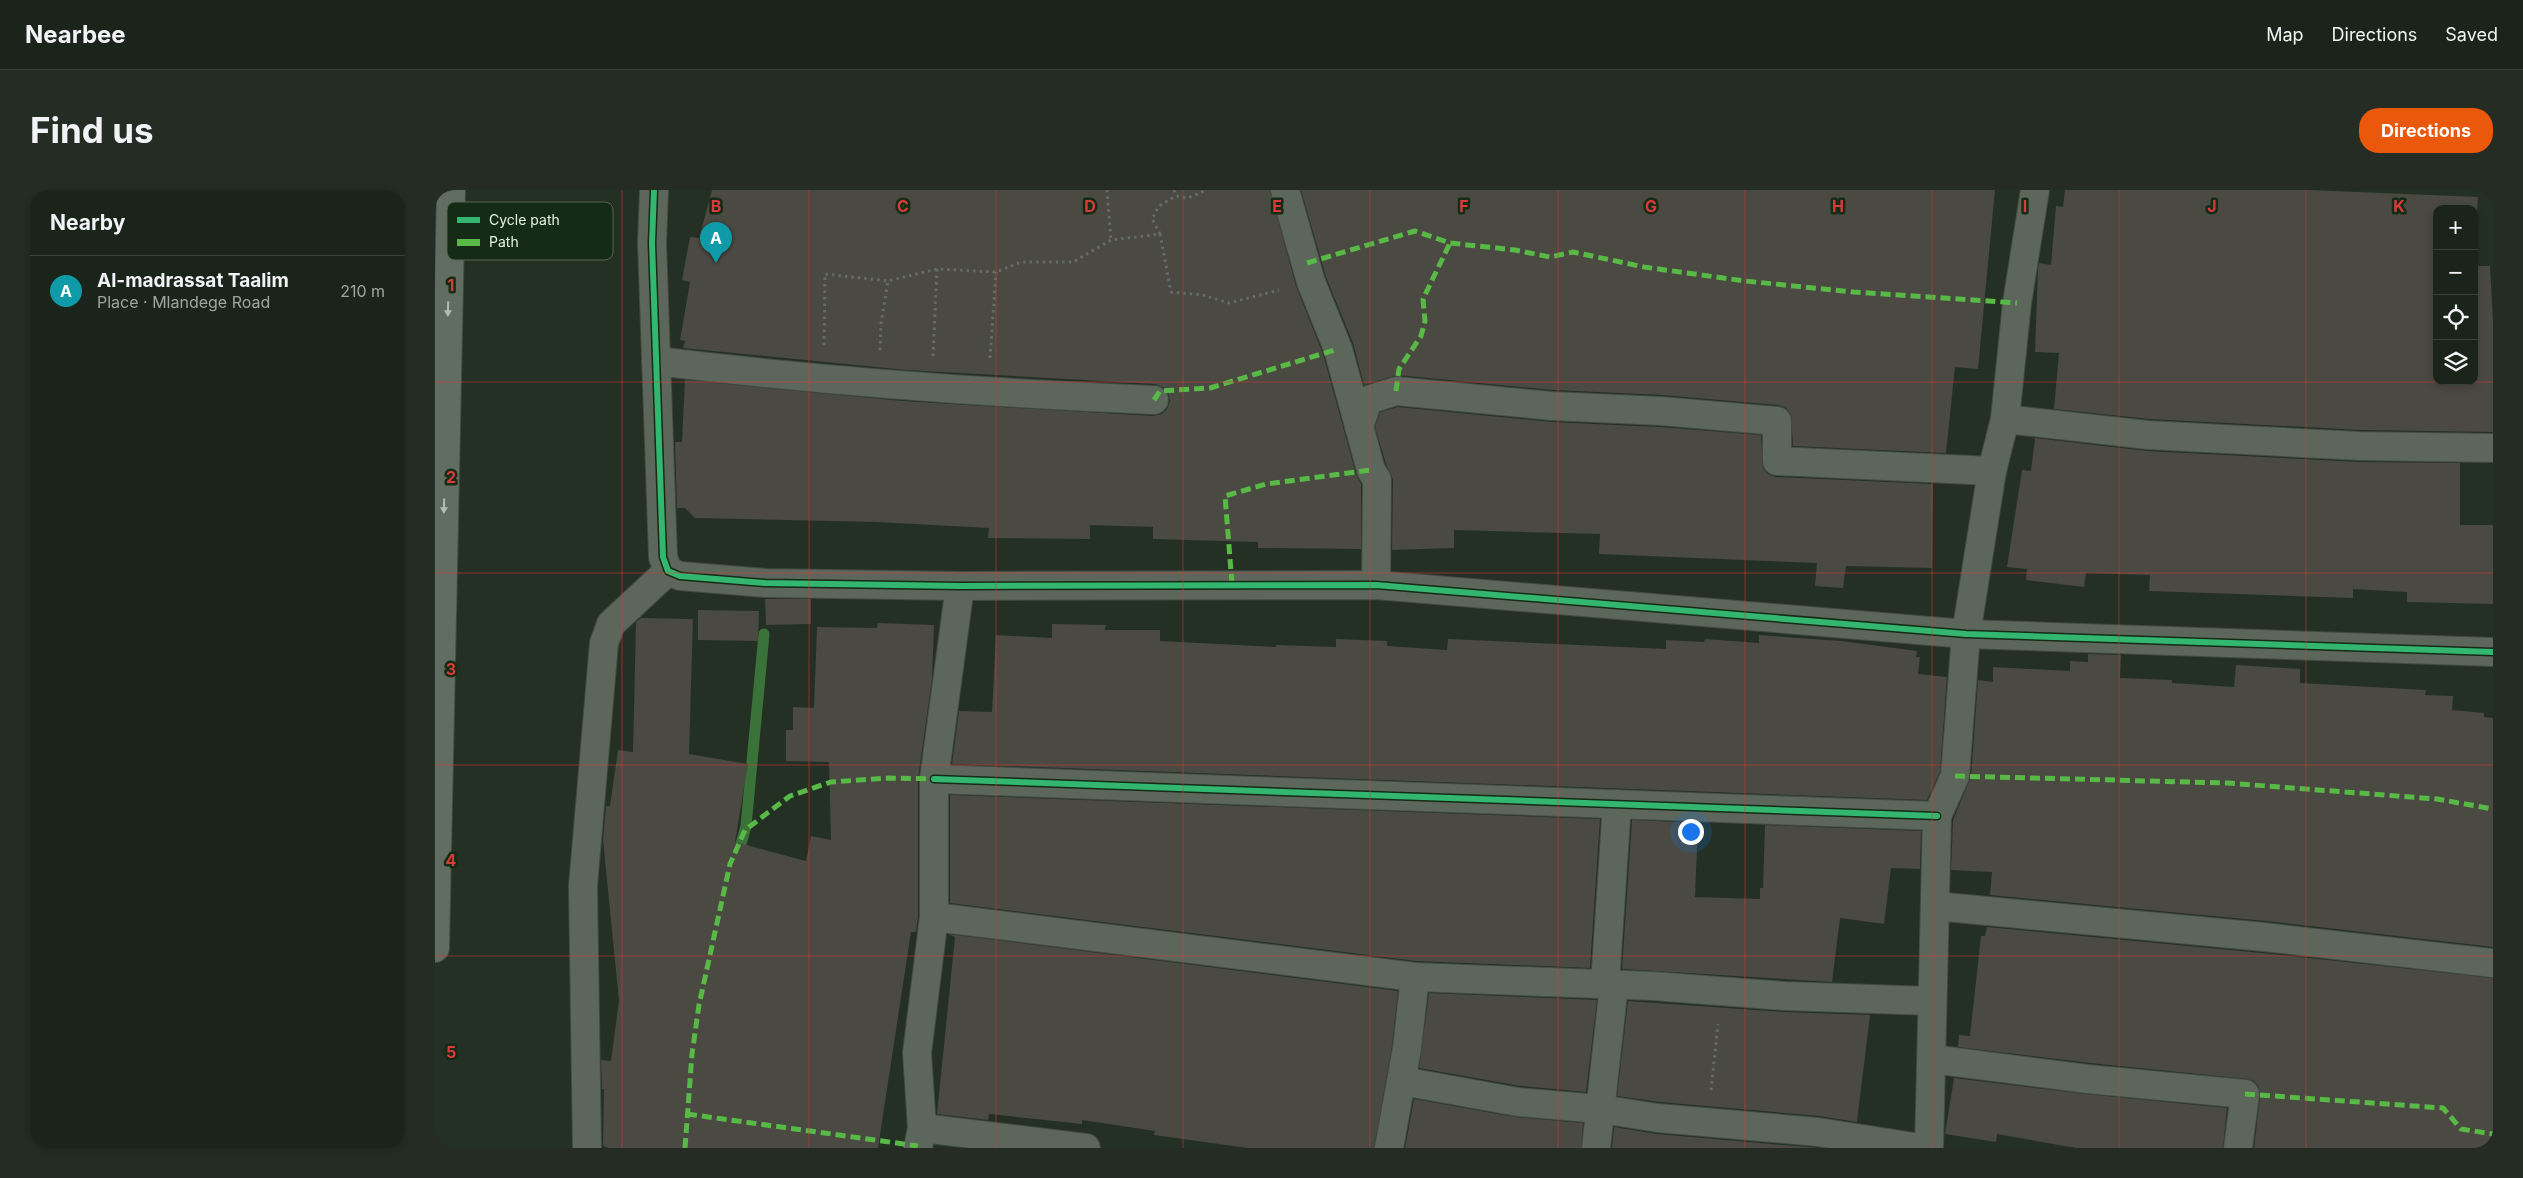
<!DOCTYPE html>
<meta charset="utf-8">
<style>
:root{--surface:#1b241a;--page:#242c23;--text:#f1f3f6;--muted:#a0a4a2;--line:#394139;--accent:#ea580c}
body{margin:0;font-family:Inter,sans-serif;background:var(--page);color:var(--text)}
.controls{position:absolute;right:15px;top:15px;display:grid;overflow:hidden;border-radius:10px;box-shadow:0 2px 8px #0003}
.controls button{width:45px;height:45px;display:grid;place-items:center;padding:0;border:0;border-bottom:1px solid var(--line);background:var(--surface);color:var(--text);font:25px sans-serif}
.you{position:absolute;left:1255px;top:641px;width:18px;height:18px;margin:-12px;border:4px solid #fff;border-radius:50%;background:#1a73e8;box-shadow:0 0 0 8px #1a73e833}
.badge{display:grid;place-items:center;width:32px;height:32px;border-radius:50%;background:var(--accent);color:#fff;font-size:16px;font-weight:700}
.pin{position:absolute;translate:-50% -41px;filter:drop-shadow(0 1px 2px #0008)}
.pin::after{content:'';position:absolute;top:26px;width:18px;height:15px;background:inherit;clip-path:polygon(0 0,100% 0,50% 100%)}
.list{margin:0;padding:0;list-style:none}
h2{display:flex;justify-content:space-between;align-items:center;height:65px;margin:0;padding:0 20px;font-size:21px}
h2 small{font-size:16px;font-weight:400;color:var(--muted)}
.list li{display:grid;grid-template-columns:32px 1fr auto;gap:15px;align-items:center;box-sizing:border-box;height:70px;padding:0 20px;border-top:1px solid var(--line)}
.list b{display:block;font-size:19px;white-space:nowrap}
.list p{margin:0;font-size:16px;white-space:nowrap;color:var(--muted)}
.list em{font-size:16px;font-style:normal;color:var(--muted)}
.icon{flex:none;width:28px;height:28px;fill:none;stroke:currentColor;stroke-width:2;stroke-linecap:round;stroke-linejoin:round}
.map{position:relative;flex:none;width:2058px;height:958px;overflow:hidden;border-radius:20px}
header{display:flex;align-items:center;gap:30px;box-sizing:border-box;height:70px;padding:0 25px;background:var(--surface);border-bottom:1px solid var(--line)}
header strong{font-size:24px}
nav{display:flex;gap:28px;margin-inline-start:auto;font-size:18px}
.intro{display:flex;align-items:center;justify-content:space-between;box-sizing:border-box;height:120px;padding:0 30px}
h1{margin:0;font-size:35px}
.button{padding:12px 22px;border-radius:20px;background:var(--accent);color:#fff;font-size:18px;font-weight:700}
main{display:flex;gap:30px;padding:0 30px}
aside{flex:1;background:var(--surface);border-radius:20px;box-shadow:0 2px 8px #0003}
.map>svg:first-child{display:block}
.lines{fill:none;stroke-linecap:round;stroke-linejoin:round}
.stream{stroke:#3a723a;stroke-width:11}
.building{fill:#4a4942;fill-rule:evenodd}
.minor-casing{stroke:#414b40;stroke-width:30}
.major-casing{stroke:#414b40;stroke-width:30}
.path{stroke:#646c63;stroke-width:3;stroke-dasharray:2.5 4;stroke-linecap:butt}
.minor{stroke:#5c665b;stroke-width:28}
.major{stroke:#626d61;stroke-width:28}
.quiet{stroke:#58b947;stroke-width:5;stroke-dasharray:10 5;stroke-linecap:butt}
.cycleway-casing{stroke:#152b15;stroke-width:9}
.cycleway{stroke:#33b770;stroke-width:6}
.oneway{fill:#b0bdaf}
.grid{fill:none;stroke:#d73c3b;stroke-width:1;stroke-opacity:0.55}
.key{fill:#152b15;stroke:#536753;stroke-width:1}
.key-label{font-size:14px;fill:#e4f2e3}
.grid-label{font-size:16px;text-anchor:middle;font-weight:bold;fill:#d73c3b;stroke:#152b15;stroke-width:5;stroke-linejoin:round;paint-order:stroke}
</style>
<header>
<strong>Nearbee</strong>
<nav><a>Map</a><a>Directions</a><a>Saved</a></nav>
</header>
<div class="intro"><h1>Find us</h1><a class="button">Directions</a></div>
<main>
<aside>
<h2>Nearby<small></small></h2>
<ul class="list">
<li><span class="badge" style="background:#0f9aa8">A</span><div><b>Al-madrassat Taalim</b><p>Place · Mlandege Road</p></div><em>210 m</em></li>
</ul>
</aside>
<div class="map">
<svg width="2058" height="958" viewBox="0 0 2058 958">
<rect width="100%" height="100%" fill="#243023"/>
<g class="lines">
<path class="stream" d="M302,668l9,-32 18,-192"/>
</g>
<g class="building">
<path d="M277,0h558l26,96 27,68 33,120 5,10v65l-103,-1v-6l-105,-3v-12l-63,-2v14l-102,-1 1,-10 -112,-6 -182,-4 -10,-10h-8l-2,-66h7l3,-62 218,21 250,15 9,-2 5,-5 3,-8 -2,-9 -5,-5 -8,-3 -249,-14 -223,-22 2,-7 -5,-1 10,-58 -8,-2 8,-43 9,1z"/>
<path d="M866,0h694l-17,179 -23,-2 -9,86 -153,-7 -2,-32 -5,-6 -8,-3 -116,-10 -109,-5 -156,-15 -33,10 -11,-42 -27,-66z"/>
<path d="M1630,0h244l169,7 -4,69h16l3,56v110l-132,-2 -212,-11 -95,-10 5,-56 -24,-1 3,-84 1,-5 12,2 5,-59 7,1zM2002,19h37v172h-37z"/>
<path d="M963,217l153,15 109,5 101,8 2,33 5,6 8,3 157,7 -1,84 -86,-2 -3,22 -28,-2 2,-23 -218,-9 1,-20 -146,-4v18l-62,2 1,-70 -7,-16 -11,-37 5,-15z"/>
<path d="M1600,248l112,13 213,11 100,1v62h33v79l-86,-2v-10l-54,-3v9l-204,-7 1,-16 -64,-2 -2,14 -58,-7 1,-11 -20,-2 15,-97 9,1z"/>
<path d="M330,409h46v25l-45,1z"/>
<path d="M263,420l61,1 -1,30 -60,-1z"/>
<path d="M206,428l52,1 -4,135 59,10 -13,78 71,19 5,-25 20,4 -2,-78 -43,-1v-31h7v-23l21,1 3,-81 60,1 1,-5 56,2 -2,54 -14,100v137l-2,16h-5l-33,216h-269l-6,-2 1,-57h-2l-1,-29 10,1 8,-60 -16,-161 3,-34h4l8,-56 15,2 3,-130z"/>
<path d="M617,434l54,1 -1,5h55v11l116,6v-2l60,2v-8l51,2v5l60,4 1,-11 218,10v-9l38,2 1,-3 54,4v-8l82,6 76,10 -1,6h4l-2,17 29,3 -7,95 -13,28 -975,-36 7,-53 33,1 4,-77 56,3z"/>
<path d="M1653,464l33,1 -1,23 52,2v3l62,4 2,-22 64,4v14l126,7 -1,5 28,1 -1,14 32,3v4l9,1v229l-227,-26 -276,-26 2,-23 -41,-2 2,-50 18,-43 7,-97 15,2v-15l77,4v-10l18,1z"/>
<path d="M515,605l650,24 -10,149 -174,-7 -466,-58z"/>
<path d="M1197,630l66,3 -3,74 65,2v-11h3l2,-63 156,6 -1,38 -29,-1 -7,56 -44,-6 -8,64 -210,-13z"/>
<path d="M1552,737l275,26 231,25v170h-239l6,-52 -1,-9 -5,-6 -7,-2 -157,-16 -132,-16 1,-12 11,1 11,-100h4z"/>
<path d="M513,744l450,57 -6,55 -18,102h-126l-94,-13 1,-4 -73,-11v4l-93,-10 -1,6 -51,-6 18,-177z"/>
<path d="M994,803l168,7 -11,92 -66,-6 -101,-18z"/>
<path d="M1193,811l156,11 86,3 -13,107 -38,-6 -159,-14 -43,-6z"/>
<path d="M1519,888l132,16 141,14 -4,40h-147l-79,-14 -1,8 -51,-8z"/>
<path d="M979,909l101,18 68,6 -2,25h-176z"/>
<path d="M1179,937l43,7 162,14h-207z"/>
</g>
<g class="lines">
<g class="minor-casing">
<g id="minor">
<path d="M219,0l-2,53 11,314 5,14 12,5 85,7 195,3 416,-1 590,49 527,18"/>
<path d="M850,0l26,92 27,67 33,121 6,10 -1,105"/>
<path d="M221,171c166,20 331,32 498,39"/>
<path d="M1570,229l143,16 212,11 133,2"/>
<path d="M924,237l9,-27 28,-9 156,15 109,5 116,10v40l215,10"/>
<path d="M499,589l1003,37"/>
<path d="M1500,716l329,31 229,26"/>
<path d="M499,727l481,60 238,9 132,10 146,5"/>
<path d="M1170,794l12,-180"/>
<path d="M1497,869l156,20 157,15 -7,54"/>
<path d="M967,891l116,21 82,7 58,9 160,14 102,16"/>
<path d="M487,938l164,20"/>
<path d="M152,958l-4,-262 21,-243 7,-19 57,-53"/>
<path d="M483,958l4,-20 -5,-75 17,-136v-138l26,-193"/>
<path d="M954,958l18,-100 8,-71"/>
<path d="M1161,958l18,-163"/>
<path d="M1494,958l8,-332 18,-40 11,-142 26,-163 13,-52 12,-116 18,-113"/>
</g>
</g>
<g class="major-casing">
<path id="major" d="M0,758l16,-758"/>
</g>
<g class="path">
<path d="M672,0l4,50"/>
<path d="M739,0l2,6"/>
<path d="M725,44l-8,-15 7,-13 17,-10 12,2 19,-8"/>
<path d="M389,155l1,-71 63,7 49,-12 59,3 25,-10h52l38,-22 49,-6 11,58 32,3 26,8 50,-13"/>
<path d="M445,160l1,-27 7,-42"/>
<path d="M498,166l4,-87"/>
<path d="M555,168l6,-86"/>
<path d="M1276,900l7,-66"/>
</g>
<use href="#minor" class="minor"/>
<use href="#major" class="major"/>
<g class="quiet">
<path d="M872,73l108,-32 35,12 65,7 35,7 23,-5 71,15 101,14 109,11 163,11"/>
<path d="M961,201l3,-22 22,-33 4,-15 -2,-22 27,-56"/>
<path d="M719,210l6,-9 50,-3 128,-39"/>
<path d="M797,394l-7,-88 41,-12 105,-14"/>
<path d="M1520,586l272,7 210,16 56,10"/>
<path d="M1810,904l198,14 18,21 32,5"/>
<path d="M252,924l231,32"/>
<path d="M250,958l7,-94 7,-49 31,-141 15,-34 45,-34 41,-14 58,-4 45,1"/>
</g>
<g class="cycleway-casing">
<g id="cycleway">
<path d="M219,0l-2,53 11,314 5,14 12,5 85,7 195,3 416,-1 590,49 527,18"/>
<path d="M499,589l1003,37"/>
</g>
</g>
<use href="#cycleway" class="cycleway"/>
</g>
<defs><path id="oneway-solid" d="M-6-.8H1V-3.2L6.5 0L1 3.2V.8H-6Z" transform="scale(1.25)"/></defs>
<g class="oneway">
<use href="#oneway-solid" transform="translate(13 119) rotate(91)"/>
<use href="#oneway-solid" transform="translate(9 316) rotate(91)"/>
</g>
<path class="grid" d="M187,0v958M374,0v958M561,0v958M748,0v958M935,0v958M1123,0v958M1310,0v958M1497,0v958M1684,0v958M1871,0v958M0,192h2058M0,383h2058M0,575h2058M0,766h2058"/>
<rect x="12" y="12" width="166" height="58" rx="8" class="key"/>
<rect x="22" y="27" width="23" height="6" fill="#33b770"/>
<rect x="22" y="49" width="23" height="7" fill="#58b947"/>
<g class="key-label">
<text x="54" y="35">Cycle path</text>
<text x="54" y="57">Path</text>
</g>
<g class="grid-label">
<text x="281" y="22">B</text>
<text x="468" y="22">C</text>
<text x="655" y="22">D</text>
<text x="842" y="22">E</text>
<text x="1029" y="22">F</text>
<text x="1216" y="22">G</text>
<text x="1403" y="22">H</text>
<text x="1590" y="22">I</text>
<text x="1777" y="22">J</text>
<text x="1964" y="22">K</text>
<text x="16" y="101">1</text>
<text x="16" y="293">2</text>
<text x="16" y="485">3</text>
<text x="16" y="676">4</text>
<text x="16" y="868">5</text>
</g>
</svg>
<div class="controls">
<button>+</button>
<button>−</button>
<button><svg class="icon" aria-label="locate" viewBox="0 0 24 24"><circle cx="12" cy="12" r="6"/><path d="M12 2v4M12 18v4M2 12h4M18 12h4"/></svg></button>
<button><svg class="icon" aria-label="layers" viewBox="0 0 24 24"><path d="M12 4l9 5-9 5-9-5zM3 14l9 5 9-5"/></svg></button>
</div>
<div class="you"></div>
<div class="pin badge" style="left:281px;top:73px;background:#0f9aa8">A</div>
</div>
</main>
